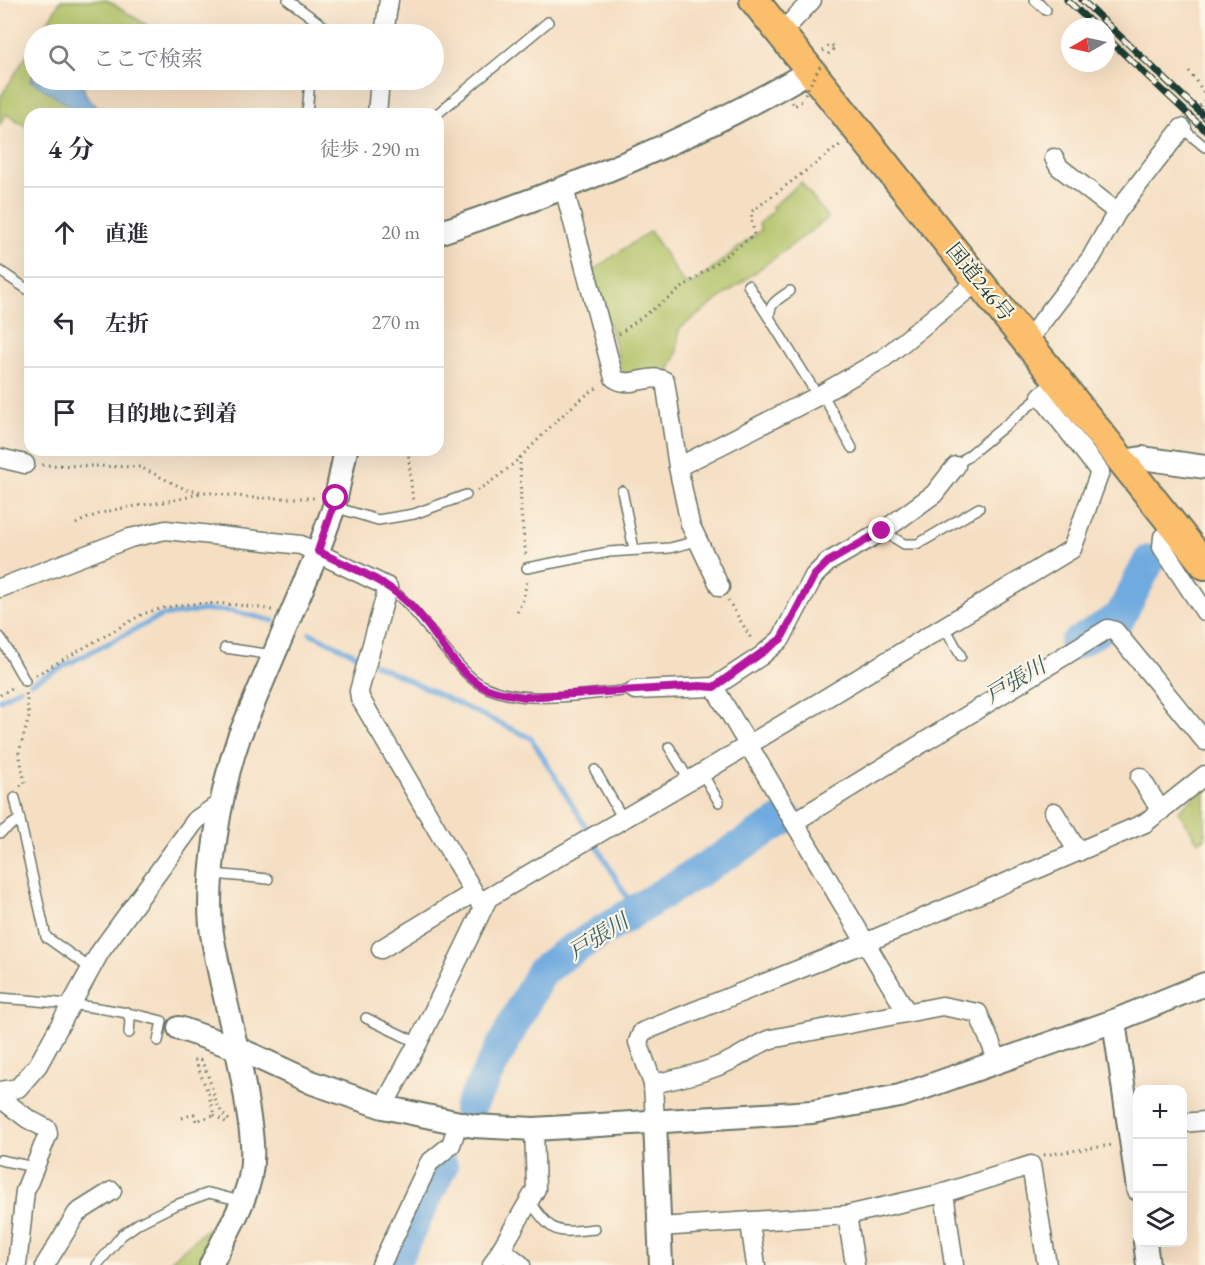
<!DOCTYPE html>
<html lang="ja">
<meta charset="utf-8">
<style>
:root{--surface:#fff;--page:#f2f2f3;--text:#2b2b33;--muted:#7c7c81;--line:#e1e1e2}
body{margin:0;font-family:"EB Garamond","Noto Serif JP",serif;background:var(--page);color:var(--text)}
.controls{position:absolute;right:18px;bottom:18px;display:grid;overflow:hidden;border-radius:12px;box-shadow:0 6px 24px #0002}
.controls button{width:54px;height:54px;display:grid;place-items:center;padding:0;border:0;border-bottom:2px solid var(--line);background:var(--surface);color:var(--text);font:30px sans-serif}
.compass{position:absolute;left:1061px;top:18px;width:54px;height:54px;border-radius:50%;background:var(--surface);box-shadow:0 6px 24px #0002;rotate:261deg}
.stop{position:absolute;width:18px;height:18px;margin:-14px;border:4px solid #b5179e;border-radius:50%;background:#fff}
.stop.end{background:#b5179e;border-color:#fff;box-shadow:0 2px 6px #0008}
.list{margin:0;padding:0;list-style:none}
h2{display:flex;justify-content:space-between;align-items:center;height:78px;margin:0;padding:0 24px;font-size:26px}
h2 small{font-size:20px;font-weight:400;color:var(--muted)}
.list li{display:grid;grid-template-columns:39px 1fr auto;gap:18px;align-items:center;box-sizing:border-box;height:90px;padding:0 24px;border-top:2px solid var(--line)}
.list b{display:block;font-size:22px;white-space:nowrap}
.list em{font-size:20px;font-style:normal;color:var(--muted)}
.icon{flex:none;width:33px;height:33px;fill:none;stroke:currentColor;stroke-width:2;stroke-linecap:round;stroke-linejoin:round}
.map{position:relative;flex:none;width:1205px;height:1265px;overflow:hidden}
.search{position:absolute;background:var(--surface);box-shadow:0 6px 24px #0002;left:24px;top:24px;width:420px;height:66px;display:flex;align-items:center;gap:15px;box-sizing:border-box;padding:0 21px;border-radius:33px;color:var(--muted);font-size:22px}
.panel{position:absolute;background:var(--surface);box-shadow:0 6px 24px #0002;left:24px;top:108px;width:420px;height:348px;border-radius:18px}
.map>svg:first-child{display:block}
.green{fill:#afc063;stroke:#677e4c;stroke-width:1.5}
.water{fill:#6faadf;stroke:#47748a;stroke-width:1.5}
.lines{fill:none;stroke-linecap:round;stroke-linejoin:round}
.stream{stroke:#6faadf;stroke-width:5}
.river{stroke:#6faadf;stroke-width:32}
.service-casing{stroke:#6a7566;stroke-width:12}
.minor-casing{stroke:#6a7566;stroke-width:21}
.tertiary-casing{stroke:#6a7566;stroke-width:26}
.trunk-casing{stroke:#6a7566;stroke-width:32}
.path{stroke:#6a7566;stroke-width:3;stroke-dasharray:1.5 4.5;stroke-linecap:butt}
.service{stroke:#fff;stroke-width:9}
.minor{stroke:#fff;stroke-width:18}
.tertiary{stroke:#fff;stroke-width:22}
.trunk{stroke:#fabe6d;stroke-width:28}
.rail-casing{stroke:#1f3d34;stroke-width:7}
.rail{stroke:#fcf5e5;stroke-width:4.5;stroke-dasharray:14;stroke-linecap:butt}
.path-bridge{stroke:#6a7566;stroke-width:3;stroke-dasharray:1.5 4.5;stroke-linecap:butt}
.route{stroke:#b5179e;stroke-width:8}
.labels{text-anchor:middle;stroke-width:4.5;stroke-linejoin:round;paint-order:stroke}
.street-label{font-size:21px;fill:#1f3d34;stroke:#fcf5e5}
.water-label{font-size:22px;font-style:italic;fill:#375e67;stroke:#fcf5e5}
</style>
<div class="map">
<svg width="1205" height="1265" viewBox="0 0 1205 1265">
<rect width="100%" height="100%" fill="#fcf5e5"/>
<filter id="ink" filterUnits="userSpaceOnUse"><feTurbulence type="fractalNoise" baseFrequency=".0167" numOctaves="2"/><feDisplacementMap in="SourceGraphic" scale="12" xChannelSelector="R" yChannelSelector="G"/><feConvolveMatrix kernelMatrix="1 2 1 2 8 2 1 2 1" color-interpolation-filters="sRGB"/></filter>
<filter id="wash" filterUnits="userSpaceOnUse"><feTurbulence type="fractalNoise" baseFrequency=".008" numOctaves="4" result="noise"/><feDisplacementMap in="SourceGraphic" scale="24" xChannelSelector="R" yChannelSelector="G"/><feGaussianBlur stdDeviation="1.35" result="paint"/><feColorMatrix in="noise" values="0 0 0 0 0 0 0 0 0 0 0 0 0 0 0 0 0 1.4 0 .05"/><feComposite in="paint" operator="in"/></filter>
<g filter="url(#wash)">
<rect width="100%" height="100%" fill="#f5dec2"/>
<g class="green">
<path d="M61,0h46l54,34h-121z"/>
<path d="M34,43v37h49c-1,19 11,25 25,34h-78v15l-23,-15 -7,10v-26z"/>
<path d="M801,182l27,36 -149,111 -2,24 -7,16 -34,12 -12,-4 -31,-107 57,-39 33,51 8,3 70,-55 -2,-6 14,-13 -1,-4z"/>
<path d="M1205,788v50l-7,4 -20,-31z"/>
<path d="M218,1219l2,2 -22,44 -30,-2z"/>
</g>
<path class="water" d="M34,72v8h49c-1,18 10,24 24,34h-25l-52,-34z"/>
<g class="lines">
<g class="stream">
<path d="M310,633l52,25"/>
<path d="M374,664l157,74 57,92"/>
<path d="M31,683l130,-67 45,-6 26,1 42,10"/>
<path d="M0,700l20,-12"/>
<path d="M594,841l41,70"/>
</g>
<g class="river">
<path d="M1075,644l45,-27 29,-56"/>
<path d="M469,1109l72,-137 19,-15 226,-139"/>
<path d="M393,1265l49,-99"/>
</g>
</g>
</g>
<g filter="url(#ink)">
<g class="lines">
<g class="service-casing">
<g id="service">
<path d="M288,0l38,28 -2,6"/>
<path d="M1035,0l11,10"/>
<path d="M307,114l3,-34"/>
<path d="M437,114l111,-92"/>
<path d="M1182,128l23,19"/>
<path d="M0,271l30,20"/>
<path d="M748,285l21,33"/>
<path d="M790,291c-11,8 -23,13 -20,28l48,77"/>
<path d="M822,393l30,55"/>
<path d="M956,466l85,-70"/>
<path d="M622,491l12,58"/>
<path d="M334,507l44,13 36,-6 52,-19"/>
<path d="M883,531l21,13h14l61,-36"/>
<path d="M527,568l82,-16 61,-4 27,-7"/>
<path d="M388,587c27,20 43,47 65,72 8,8 16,19 27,25 41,24 109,9 155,6"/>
<path d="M944,626l17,30"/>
<path d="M0,637l25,44"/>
<path d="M225,648l48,7"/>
<path d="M669,747l20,33"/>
<path d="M595,770l28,49"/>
<path d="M702,773l17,29"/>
<path d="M15,798l31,139 44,31"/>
<path d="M0,833l20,-14"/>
<path d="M213,874l55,5"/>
<path d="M0,998c55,4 109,9 162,23l-4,20"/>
<path d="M127,1012l3,8 -1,13"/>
<path d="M366,1018l52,25"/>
<path d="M0,1160l34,7"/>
<path d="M530,1202c25,33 24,31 65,27"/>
<path d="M97,1265l25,-30 17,-12 34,-17 36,-13 32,8"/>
</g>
</g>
<g class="minor-casing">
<g id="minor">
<path d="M781,33l31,-33"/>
<path d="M384,34l5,-34"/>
<path d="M377,114l3,-34"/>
<path d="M1054,158l5,9 58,45"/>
<path d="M564,188l50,190c17,12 34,-6 51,3l13,86"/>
<path d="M1027,341l64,-83 26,-46 65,-84"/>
<path d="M0,458l25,6"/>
<path d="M1176,528l-13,9 -1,10 43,65"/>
<path d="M720,587l-30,-63 -12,-57 140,-71 66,-38 94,-77"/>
<path d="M0,588l130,-50 36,-8 135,15 87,42 -29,104 1,7 123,210"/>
<path d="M635,690l79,-3"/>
<path d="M1140,777l21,34"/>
<path d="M1054,812l24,40"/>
<path d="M794,822l314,-193 7,2 90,110"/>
<path d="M381,949l92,-56"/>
<path d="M906,1011l-192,-324 47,-31 20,-17 33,-63 14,-14 55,-31 51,-37 22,-28"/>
<path d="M653,1084c27,-6 56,-12 81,-25 12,-6 23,-15 37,-20l171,-33 36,7 21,50"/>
<path d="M0,1091l18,-3 20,-23 62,-113 96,-132 25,-17"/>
<path d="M0,1098l28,21 19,10 1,5 -23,57 -8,74"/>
<path d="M383,1107l35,-64 70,-145 214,-125 370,-224 28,-77 -59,-76 19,-14"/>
<path d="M655,1122l-2,-38 -15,-42 4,-10 223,-89 280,-120 60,-48"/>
<path d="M1182,1123l23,-2"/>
<path d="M944,1193l10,72"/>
<path d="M847,1215l8,50"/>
<path d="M750,1223l6,42"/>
<path d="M659,1227l188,-12 97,-22 87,-28 16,100"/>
<path d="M501,1249l20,16"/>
<path d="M45,1265l32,-52 35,-22"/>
<path d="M381,1265l48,-102 22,-18 7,-21"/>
<path d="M492,1265l44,-76 -2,-60"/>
</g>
</g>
<g class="tertiary-casing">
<g id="tertiary">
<path d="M438,233c128,-43 255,-93 372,-162"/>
<path d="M1124,461l18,-3 63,9"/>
<path d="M1114,1021l24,168"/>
<path d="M179,1028l60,21 74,34 70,24 91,19 60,3 278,-17 88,-16 214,-75 91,-37"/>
<path d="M655,1122l6,143"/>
<path d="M1145,1242l3,23"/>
<path d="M211,1265c13,-28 32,-57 39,-87 5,-24 1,-49 -3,-73 -8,-57 -24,-109 -34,-165 -10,-53 8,-152 26,-203l79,-186 16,-44 12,-57"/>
</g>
</g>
<g class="trunk-casing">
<path id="trunk" d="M754,0l451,565"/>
</g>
<g class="path">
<path d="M823,51l8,-7 4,4 -8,7"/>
<path d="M1189,71l16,23"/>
<path d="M792,102l2,4 11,-7"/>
<path d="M1192,115l13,-15"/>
<path d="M619,334l135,-99 -3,-23 89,-67"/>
<path d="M408,450l5,53"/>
<path d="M520,457l1,55 5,45"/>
<path d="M42,465l98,2 47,23 67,8h63"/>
<path d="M477,490c48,-26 76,-76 123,-104"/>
<path d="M76,524c36,-21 82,-17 122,-30l1,-2"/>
<path d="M728,600l24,40"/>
<path d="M517,612l6,-12 4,-19"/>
<path d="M36,675l107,-61c43,-15 85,-12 129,-4"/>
<path d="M0,695l14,-8"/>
<path d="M20,786l5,-3 -6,-31 10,-35 -3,-25"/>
<path d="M214,1115l15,9"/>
<path d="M182,1118l12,-4 2,7 18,-6 -5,-20 -14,-35h5c13,17 12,47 29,60"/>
<path d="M1044,1155l68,-10"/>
</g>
<use href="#service" class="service"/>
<use href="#minor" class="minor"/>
<use href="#tertiary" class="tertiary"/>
<use href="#trunk" class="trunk"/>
<g class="rail-casing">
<g id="rail">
<path d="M1067,0l29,27"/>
<path d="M1082,0l123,117"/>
<path d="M1106,37l99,93"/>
</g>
</g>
<use href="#rail" class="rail"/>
<path class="path-bridge" d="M805,94l20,-37"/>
</g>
</g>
<g class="lines" filter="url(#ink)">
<path class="route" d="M336,498l-18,53c28,15 63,27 87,49 28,24 42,62 72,83 14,10 32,11 48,14l175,-11 14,1 67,-48 33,-63 14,-14 54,-31"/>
</g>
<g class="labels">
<g class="street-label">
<text transform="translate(980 282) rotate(51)" y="7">国道246号</text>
</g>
<g class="water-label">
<text transform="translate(1015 680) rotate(-31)" y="8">戸張川</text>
<text transform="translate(598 936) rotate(-32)" y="8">戸張川</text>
</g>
</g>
</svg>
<div class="controls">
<button>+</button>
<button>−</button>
<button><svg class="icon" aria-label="layers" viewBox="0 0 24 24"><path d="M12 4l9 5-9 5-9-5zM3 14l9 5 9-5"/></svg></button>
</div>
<svg class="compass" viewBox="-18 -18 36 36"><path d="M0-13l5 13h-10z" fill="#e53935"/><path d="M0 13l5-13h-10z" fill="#7c7c81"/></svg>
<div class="stop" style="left:336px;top:498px"></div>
<div class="stop end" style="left:882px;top:531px"></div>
<div class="search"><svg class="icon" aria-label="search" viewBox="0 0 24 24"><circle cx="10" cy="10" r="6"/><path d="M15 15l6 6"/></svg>ここで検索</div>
<section class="panel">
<h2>4 分<small>徒歩 · 290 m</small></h2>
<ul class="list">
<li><svg class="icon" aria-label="ahead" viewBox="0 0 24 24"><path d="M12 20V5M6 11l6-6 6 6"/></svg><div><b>直進</b></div><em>20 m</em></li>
<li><svg class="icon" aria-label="left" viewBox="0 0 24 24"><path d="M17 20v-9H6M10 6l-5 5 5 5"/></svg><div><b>左折</b></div><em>270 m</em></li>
<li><svg class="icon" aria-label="arrive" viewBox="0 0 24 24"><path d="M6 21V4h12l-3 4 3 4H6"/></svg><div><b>目的地に到着</b></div></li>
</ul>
</section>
</div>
